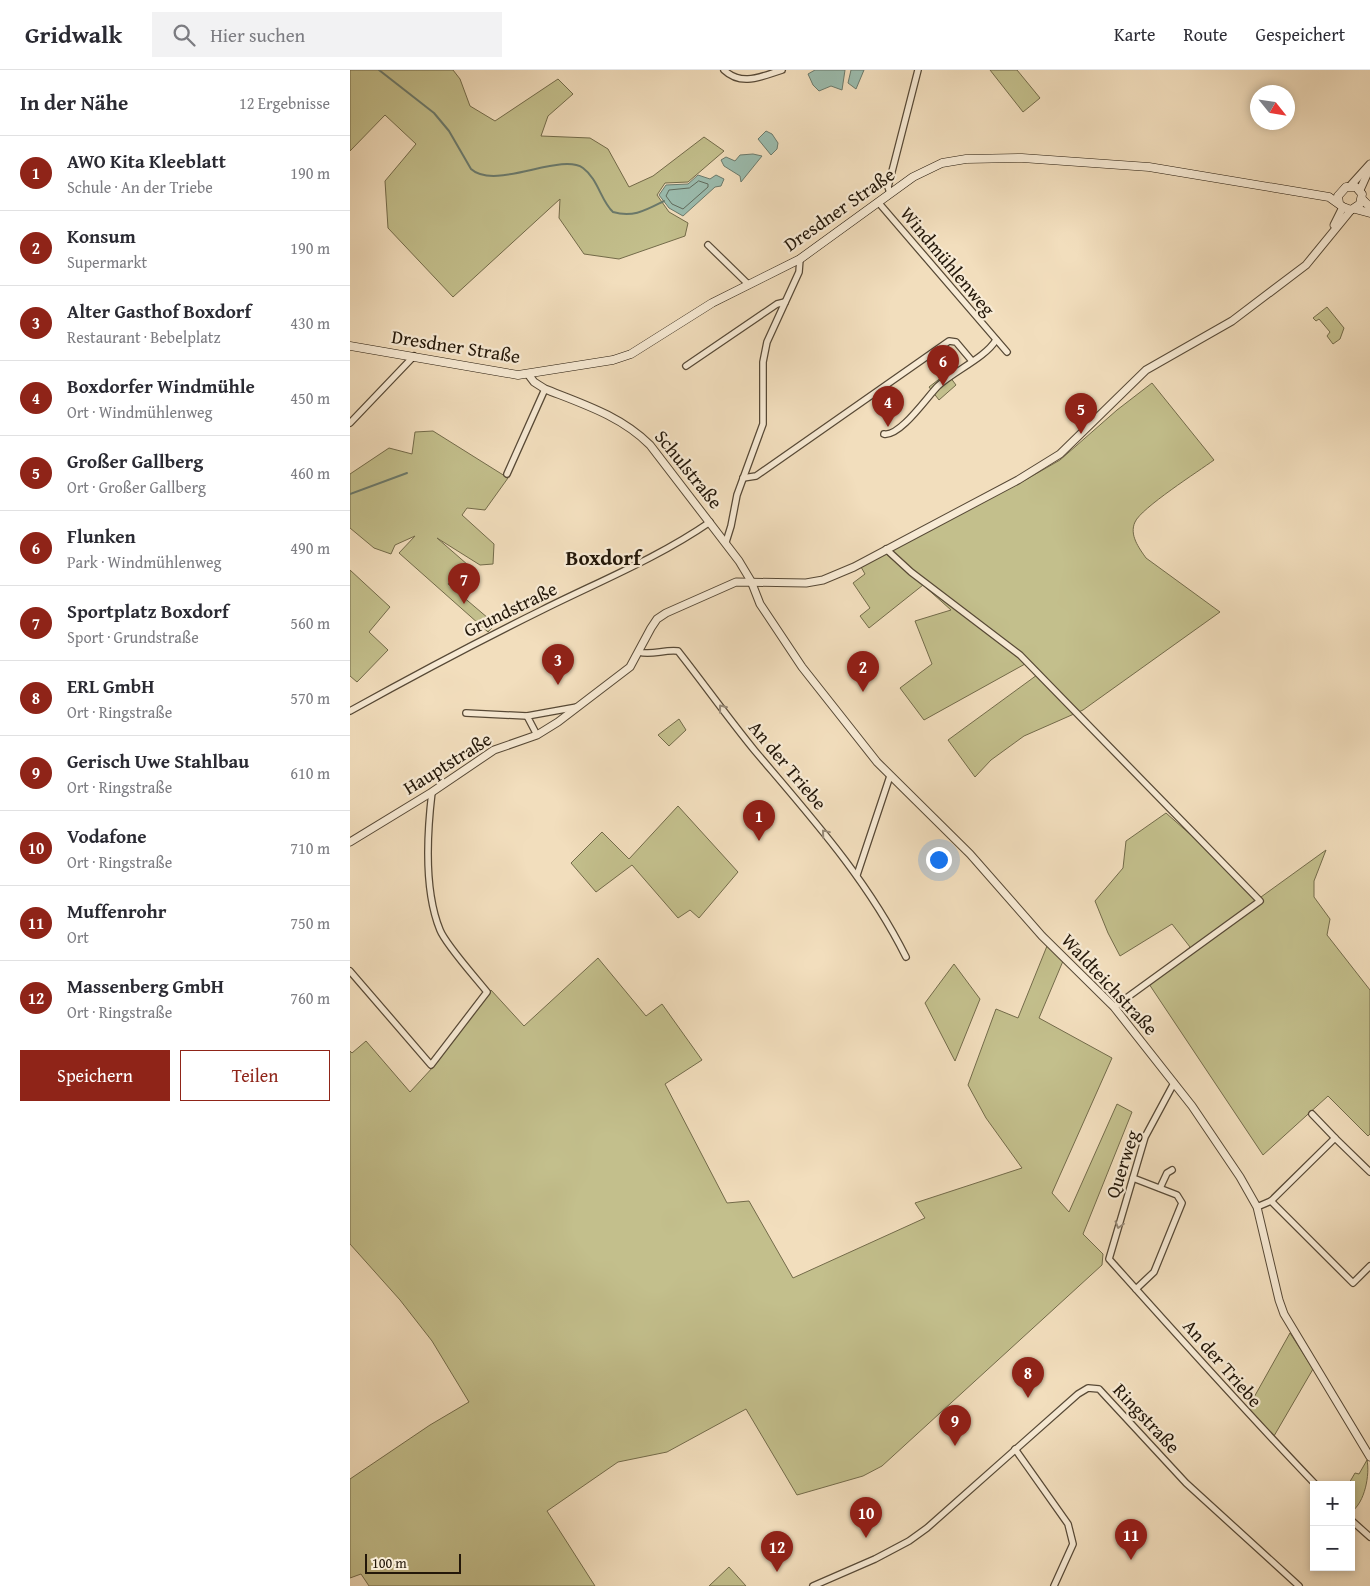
<!DOCTYPE html>
<html lang="de">
<meta charset="utf-8">
<style>
:root{--surface:#fff;--page:#f2f2f3;--text:#2b2b33;--muted:#7c7c81;--line:#e1e1e2;--accent:#8f2418}
body{margin:0;font-family:"Gentium Book Plus",serif;background:var(--page);color:var(--text)}
.controls{position:absolute;right:15px;bottom:15px;display:grid;overflow:hidden;border-radius:0px;box-shadow:0 2px 8px #0003}
.controls button{width:45px;height:45px;display:grid;place-items:center;padding:0;border:0;border-bottom:1px solid var(--line);background:var(--surface);color:var(--text);font:25px sans-serif}
.compass{position:absolute;left:900px;top:15px;width:45px;height:45px;border-radius:50%;background:var(--surface);box-shadow:0 2px 8px #0003;rotate:120deg}
.scale{position:absolute;left:15px;bottom:12px;width:96px;box-sizing:border-box;padding-left:5px;border:2px solid #231709;border-top:0;font-size:14px;line-height:18px;white-space:nowrap;color:#231709;-webkit-text-stroke:4px #f7ead4;paint-order:stroke}
.you{position:absolute;left:588px;top:789px;width:18px;height:18px;margin:-12px;border:4px solid #fff;border-radius:50%;background:#1a73e8;box-shadow:0 0 0 8px #1a73e833}
.badge{display:grid;place-items:center;width:32px;height:32px;border-radius:50%;background:var(--accent);color:#fff;font-size:16px;font-weight:700}
.pin{position:absolute;translate:-50% -41px;filter:drop-shadow(0 1px 2px #0008)}
.pin::after{content:'';position:absolute;top:26px;width:18px;height:15px;background:inherit;clip-path:polygon(0 0,100% 0,50% 100%)}
.list{margin:0;padding:0;list-style:none}
h2{display:flex;justify-content:space-between;align-items:center;height:65px;margin:0;padding:0 20px;font-size:21px}
h2 small{font-size:16px;font-weight:400;color:var(--muted)}
.list li{display:grid;grid-template-columns:32px 1fr auto;gap:15px;align-items:center;box-sizing:border-box;height:75px;padding:0 20px;border-top:1px solid var(--line)}
.list b{display:block;font-size:19px;white-space:nowrap}
.list p{margin:0;font-size:16px;white-space:nowrap;color:var(--muted)}
.list em{font-size:16px;font-style:normal;color:var(--muted)}
.actions{display:flex;gap:10px;padding:15px 20px}
.actions a{flex:1;padding:11px 0;border:1px solid var(--accent);border-radius:0px;text-align:center;font-size:18px;color:var(--accent)}
.actions .main{background:var(--accent);color:#fff}
.icon{flex:none;width:28px;height:28px;fill:none;stroke:currentColor;stroke-width:2;stroke-linecap:round;stroke-linejoin:round}
.map{position:relative;flex:none;width:1020px;height:1516px;overflow:hidden}
header{display:flex;align-items:center;gap:30px;box-sizing:border-box;height:70px;padding:0 25px;background:var(--surface);border-bottom:1px solid var(--line)}
header strong{font-size:24px}
nav{display:flex;gap:28px;margin-inline-start:auto;font-size:18px}
.search{width:350px;height:45px;background:var(--page);display:flex;align-items:center;gap:12px;box-sizing:border-box;padding:0 18px;border-radius:0px;color:var(--muted);font-size:19px}
main{display:flex}
aside{flex:1;background:var(--surface)}
.map>svg:first-child{display:block}
.green{fill:#c3bf8c;stroke:#736b4a}
.water{fill:#9bbcae;stroke:#6b7a6c}
.lines{fill:none;stroke-linecap:round;stroke-linejoin:round}
.shore{stroke:#5f6a5c;stroke-width:1}
.stream{stroke:#6b7a6c;stroke-width:2}
.minor-casing{stroke:#574936;stroke-width:8}
.tertiary-casing{stroke:#574936;stroke-width:9}
.secondary-casing{stroke:#231709;stroke-width:9}
.minor{stroke:#f7ead4;stroke-width:5.5}
.tertiary{stroke:#f7ead4;stroke-width:7}
.secondary{stroke:#f7ead4;stroke-width:8}
.oneway{stroke:#988b79}
.labels{text-anchor:middle;stroke-width:4.5;stroke-linejoin:round;paint-order:stroke}
.street-label{font-size:19px;fill:#231709;stroke:#f7ead4}
.quarter-label{font-size:21px;font-weight:bold;fill:#231709;stroke:#f7ead4}
</style>
<header>
<strong>Gridwalk</strong>
<div class="search"><svg class="icon" aria-label="search" viewBox="0 0 24 24"><circle cx="10" cy="10" r="6"/><path d="M15 15l6 6"/></svg>Hier suchen</div>
<nav><a>Karte</a><a>Route</a><a>Gespeichert</a></nav>
</header>
<main>
<aside>
<h2>In der Nähe<small>12 Ergebnisse</small></h2>
<ul class="list">
<li><span class="badge">1</span><div><b>AWO Kita Kleeblatt</b><p>Schule · An der Triebe</p></div><em>190 m</em></li>
<li><span class="badge">2</span><div><b>Konsum</b><p>Supermarkt</p></div><em>190 m</em></li>
<li><span class="badge">3</span><div><b>Alter Gasthof Boxdorf</b><p>Restaurant · Bebelplatz</p></div><em>430 m</em></li>
<li><span class="badge">4</span><div><b>Boxdorfer Windmühle</b><p>Ort · Windmühlenweg</p></div><em>450 m</em></li>
<li><span class="badge">5</span><div><b>Großer Gallberg</b><p>Ort · Großer Gallberg</p></div><em>460 m</em></li>
<li><span class="badge">6</span><div><b>Flunken</b><p>Park · Windmühlenweg</p></div><em>490 m</em></li>
<li><span class="badge">7</span><div><b>Sportplatz Boxdorf</b><p>Sport · Grundstraße</p></div><em>560 m</em></li>
<li><span class="badge">8</span><div><b>ERL GmbH</b><p>Ort · Ringstraße</p></div><em>570 m</em></li>
<li><span class="badge">9</span><div><b>Gerisch Uwe Stahlbau</b><p>Ort · Ringstraße</p></div><em>610 m</em></li>
<li><span class="badge">10</span><div><b>Vodafone</b><p>Ort · Ringstraße</p></div><em>710 m</em></li>
<li><span class="badge">11</span><div><b>Muffenrohr</b><p>Ort</p></div><em>750 m</em></li>
<li><span class="badge">12</span><div><b>Massenberg GmbH</b><p>Ort · Ringstraße</p></div><em>760 m</em></li>
</ul>
<div class="actions"><a class="main">Speichern</a><a>Teilen</a></div>
</aside>
<div class="map">
<svg width="1020" height="1516" viewBox="0 0 1020 1516">
<rect width="100%" height="100%" fill="#f2debd"/>
<filter id="stains"><feTurbulence type="fractalNoise" baseFrequency=".004" numOctaves="4"/><feColorMatrix values="0 0 0 0 .2 0 0 0 0 .09 0 0 0 0 .02 0 0 0 .5 -.17"/></filter>
<radialGradient id="worn" r=".72"><stop offset=".6" stop-color="#630" stop-opacity="0"/><stop offset="1" stop-color="#630" stop-opacity=".3"/></radialGradient>
<g class="green">
<path d="M0,0h103l7,9 10,27 25,15 63,-42 15,15 -25,22 -7,20 49,2 18,11 21,38 24,-11 51,-39 20,14 -36,31 -23,1 -8,12 12,17 19,11 -3,13 -66,23 -35,-5 -25,-36 1,-19 -107,98 -65,-69 -3,-47 31,-37 -31,-29 -35,36z"/>
<path d="M640,0h27l23,28 -17,14z"/>
<path d="M977,237l17,21 -4,11 -7,5 -6,-8 3,-4 -11,-13 -3,2 -3,-3z"/>
<path d="M597,303l9,12 -17,15 -10,-13z"/>
<path d="M802,313l62,77c-15,11 -73,48 -79,62 -6,13 4,26 11,36l74,54 -137,98 -59,26 -33,24 -16,17 -27,-37 89,-65 -12,-11 -101,56 -24,-32 32,-24 -17,-43 36,-11 -28,-25 -54,43 -9,-12 10,-8 -17,-25 12,-9 -4,-7 24,-14 33,28 -28,-31 130,-67 40,-23 57,-50z"/>
<path d="M83,361l75,47 -23,32 -18,-2 -5,7 32,29 -1,20 -13,1 -43,-27 31,27 -6,5 -2,-1 -12,15 47,40 -7,8 -89,-79 16,-17 -20,9 -4,9 -17,-6 -24,-20v-54l39,-26 23,6 3,-22z"/>
<path d="M0,500l40,37 -21,25 19,18 -31,32 -7,-6z"/>
<path d="M329,649l7,11 -17,16 -11,-11z"/>
<path d="M328,736l60,66 -39,46 -9,-8 -12,8 -46,-53 -36,27 -25,-29 31,-31 27,27z"/>
<path d="M816,743l95,84 65,-47 -12,31v16l16,22 -3,16 43,55v144l-2,2 -40,-40 -65,59 -114,-171 41,-37 -18,-23 -52,32 -12,-23 -13,-32 28,-33 3,-27z"/>
<path d="M697,876l16,15 -24,57 73,40 -60,135 17,19 48,-108 15,8 -49,122 20,20 -1,11 -220,201 -19,10 -66,19 -51,-86 -79,43 -49,10 -71,49 48,75h-226l-8,-12 -11,4v-99l80,-54 39,-23 -37,-61 -32,-41 -50,-56v-193l2,2 14,-12 44,51 24,-26 57,-76 33,36 74,-68 48,58 16,-12 40,56 -37,24 62,119 22,-2 44,77 132,-60 -10,-15 107,-35 -36,-50 -18,-33 28,-76 22,9z"/>
<path d="M604,894l26,35 -25,62 -30,-58z"/>
<path d="M940,1263l23,36 -39,67 -26,-28z"/>
<path d="M1017,1390c3,14 -2,43 -16,52v-27h-3l7,-12 4,1z"/>
<path d="M379,1497l17,19h-37z"/>
</g>
<g class="water">
<path d="M465,0h30l-3,20 -11,-4 -12,5 -6,-6 -5,-11z"/>
<path d="M501,0h13l-8,19 -8,-6z"/>
<path d="M416,61l6,3 6,9 -1,6 -6,6 -13,-16z"/>
<path d="M403,84l9,2 -21,26 -1,-6 -16,-10 -3,-6 5,-3 9,4 5,-6z"/>
<path d="M348,105l12,4 6,-4 8,4 -3,7 -6,1 -32,29 -14,-8 -10,-13 7,-10 22,-1z"/>
</g>
<g class="lines">
<path class="shore" d="M349,111l9,3v3l-25,22 -11,-5 -6,-8 3,-6 20,-2z"/>
<g class="stream">
<path d="M29,0l55,43 15,18 22,38c24,22 90,-17 112,-1 15,11 18,33 30,44 20,6 33,-2 51,-11"/>
<path d="M0,424l57,-21"/>
</g>
<g class="minor-casing">
<g id="minor">
<path d="M374,0c18,17 38,6 58,0"/>
<path d="M540,123l-2,-6 30,-117"/>
<path d="M528,132l129,150"/>
<path d="M358,175l40,39"/>
<path d="M336,296l91,-62 8,-2"/>
<path d="M0,353l64,-67"/>
<path d="M534,364c16,3 43,-37 54,-48 16,-15 47,-28 58,-46"/>
<path d="M157,404l38,-85"/>
<path d="M393,408l13,-2 193,-135 7,1 16,19"/>
<path d="M376,472l5,-16 6,-31 26,-71v-62l4,-20 32,-70 1,-13"/>
<path d="M536,479l25,23 109,83 240,246 -146,106"/>
<path d="M289,582c12,4 26,-3 39,-1 26,33 50,67 77,100 56,66 112,128 151,206"/>
<path d="M0,641c63,-35 127,-69 192,-101 56,-28 116,-52 168,-88"/>
<path d="M116,643l61,3"/>
<path d="M187,665l-10,-19 50,-9"/>
<path d="M507,805l33,-99"/>
<path d="M0,901l81,94 56,-73c-11,-14 -41,-47 -47,-62 -16,-39 -13,-96 -8,-138"/>
<path d="M824,1013l-29,54 -36,122c68,76 136,152 207,226"/>
<path d="M962,1044l23,24"/>
<path d="M783,1108l44,17 5,8 -28,69 -18,17"/>
<path d="M810,1118l7,-15 5,-3"/>
<path d="M921,1131l82,82 17,-17"/>
<path d="M907,1137l14,-6 64,-63 35,34"/>
<path d="M665,1379l53,75 5,20 -19,42"/>
<path d="M1001,1450l19,17"/>
<path d="M463,1516l62,-27 34,-18 18,-13 151,-134 10,-6 11,1 87,94 113,103"/>
</g>
</g>
<g class="tertiary-casing">
<g id="tertiary">
<path d="M1001,115l19,-21"/>
<path d="M1010,120l9,-20"/>
<path d="M984,155l9,-18"/>
<path d="M178,304l6,8 11,7c38,15 76,27 105,56l89,116 12,20 9,23 42,63 75,95 93,92 72,82 72,71 78,99 48,71 17,30 22,93 5,14 86,143"/>
<path d="M0,772l82,-50 62,-42 43,-15 21,-13 72,-55 21,-39 6,-9 9,-6 70,-31 70,1 17,-3 31,-13 164,-87 42,-26 86,-84 86,-49 74,-56 45,-55"/>
</g>
</g>
<g class="secondary-casing">
<g id="secondary">
<path d="M1012,129l8,8"/>
<path d="M1005,139l15,4"/>
<path d="M0,276l168,29 95,-15 18,-6 81,-51 88,-44 113,-82 29,-14 24,-4 56,-1 127,9 180,30 14,10 8,3 9,-6 2,-10 -6,-7h-10l-8,9 1,7"/>
</g>
</g>
<use href="#minor" class="minor"/>
<use href="#tertiary" class="tertiary"/>
<use href="#secondary" class="secondary"/>
</g>
<defs><path id="oneway-chevron" d="M-2-3.5L2.5 0L-2 3.5" fill="none" stroke-width="1.6" stroke-linecap="round" stroke-linejoin="round" transform="scale(1.25)"/></defs>
<g class="oneway">
<use href="#oneway-chevron" transform="translate(372 638) rotate(-128)"/>
<use href="#oneway-chevron" transform="translate(475 763) rotate(-130)"/>
<use href="#oneway-chevron" transform="translate(769 1155) rotate(106)"/>
</g>
<g class="labels">
<g class="street-label">
<text transform="translate(489 139) rotate(-35)" y="7">Dresdner Straße</text>
<text transform="translate(598 191) rotate(50)" y="7">Windmühlenweg</text>
<text transform="translate(106 276) rotate(9)" y="7">Dresdner Straße</text>
<text transform="translate(339 399) rotate(51)" y="7">Schulstraße</text>
<text transform="translate(160 539) rotate(-26)" y="7">Grundstraße</text>
<text transform="translate(97 693) rotate(-32)" y="7">Hauptstraße</text>
<text transform="translate(438 695) rotate(50)" y="7">An der Triebe</text>
<text transform="translate(760 914) rotate(47)" y="7">Waldteichstraße</text>
<text transform="translate(772 1094) rotate(-72)" y="7">Querweg</text>
<text transform="translate(873 1293) rotate(49)" y="7">An der Triebe</text>
<text transform="translate(797 1348) rotate(47)" y="7">Ringstraße</text>
</g>
<g class="quarter-label">
<text x="253" y="495">Boxdorf</text>
</g>
</g>
<rect width="100%" height="100%" filter="url(#stains)"/>
<rect width="100%" height="100%" fill="url(#worn)"/>
</svg>
<div class="controls">
<button>+</button>
<button>−</button>
</div>
<svg class="compass" viewBox="-18 -18 36 36"><path d="M0-13l5 13h-10z" fill="#e53935"/><path d="M0 13l5-13h-10z" fill="#7c7c81"/></svg>
<div class="scale">100 m</div>
<div class="you"></div>
<div class="pin badge" style="left:409px;top:771px">1</div>
<div class="pin badge" style="left:513px;top:622px">2</div>
<div class="pin badge" style="left:208px;top:615px">3</div>
<div class="pin badge" style="left:538px;top:357px">4</div>
<div class="pin badge" style="left:731px;top:364px">5</div>
<div class="pin badge" style="left:593px;top:316px">6</div>
<div class="pin badge" style="left:114px;top:534px">7</div>
<div class="pin badge" style="left:678px;top:1328px">8</div>
<div class="pin badge" style="left:605px;top:1376px">9</div>
<div class="pin badge" style="left:516px;top:1468px">10</div>
<div class="pin badge" style="left:781px;top:1490px">11</div>
<div class="pin badge" style="left:427px;top:1502px">12</div>
</div>
</main>
